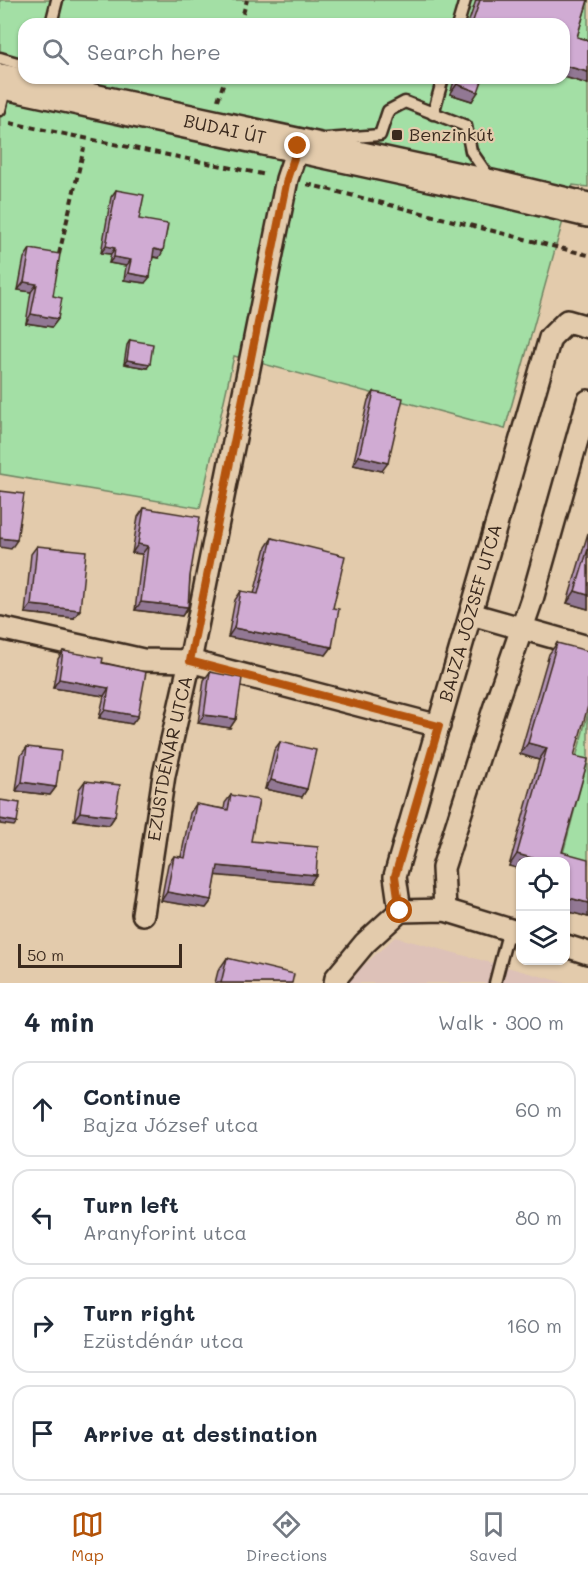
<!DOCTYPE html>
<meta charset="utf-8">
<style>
:root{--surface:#fff;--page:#f6f6f7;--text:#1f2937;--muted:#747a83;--line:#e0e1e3;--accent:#b45309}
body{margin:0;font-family:Mali,sans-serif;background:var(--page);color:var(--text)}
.controls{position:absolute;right:18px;bottom:18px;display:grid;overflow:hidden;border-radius:12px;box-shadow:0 2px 4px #0004}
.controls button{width:54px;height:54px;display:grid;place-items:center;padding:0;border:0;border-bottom:2px solid var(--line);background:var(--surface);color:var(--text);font:30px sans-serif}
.scale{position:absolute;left:18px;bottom:15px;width:164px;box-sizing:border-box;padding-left:6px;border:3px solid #3b2a1e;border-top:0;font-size:16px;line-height:21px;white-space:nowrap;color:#3b2a1e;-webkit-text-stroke:4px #e3cbac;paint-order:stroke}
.stop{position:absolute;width:18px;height:18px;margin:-14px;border:4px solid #b45309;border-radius:50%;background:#fff}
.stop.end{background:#b45309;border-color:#fff;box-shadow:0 2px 6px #0008}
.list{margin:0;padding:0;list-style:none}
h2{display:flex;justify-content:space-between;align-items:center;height:78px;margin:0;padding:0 24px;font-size:26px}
h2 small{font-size:20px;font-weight:400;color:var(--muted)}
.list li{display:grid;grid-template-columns:39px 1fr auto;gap:18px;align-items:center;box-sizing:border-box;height:96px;margin:0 12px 12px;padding:0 12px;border:2px solid var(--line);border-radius:18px}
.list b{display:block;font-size:22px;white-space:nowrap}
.list p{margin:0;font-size:20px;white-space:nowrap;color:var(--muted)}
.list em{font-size:20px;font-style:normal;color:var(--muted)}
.icon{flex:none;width:33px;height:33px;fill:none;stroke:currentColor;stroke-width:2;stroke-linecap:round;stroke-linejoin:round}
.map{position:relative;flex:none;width:588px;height:983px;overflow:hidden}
.search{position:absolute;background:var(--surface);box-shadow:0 2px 4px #0004;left:18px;right:18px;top:18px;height:66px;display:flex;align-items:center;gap:15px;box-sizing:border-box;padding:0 21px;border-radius:18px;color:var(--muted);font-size:22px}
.sheet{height:510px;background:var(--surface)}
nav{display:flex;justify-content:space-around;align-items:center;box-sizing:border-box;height:84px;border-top:2px solid var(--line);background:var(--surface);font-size:16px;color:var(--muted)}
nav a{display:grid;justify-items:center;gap:3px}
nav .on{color:var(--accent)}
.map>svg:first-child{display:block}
.built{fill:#ddc1b8}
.green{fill:#a3dfa5;stroke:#6f8462;stroke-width:1.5;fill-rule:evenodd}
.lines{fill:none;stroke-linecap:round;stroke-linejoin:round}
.service-casing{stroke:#3b2a1e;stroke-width:15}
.minor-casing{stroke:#3b2a1e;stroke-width:26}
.primary-casing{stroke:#3b2a1e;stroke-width:38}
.path{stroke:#3b2a1e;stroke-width:4;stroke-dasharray:6 4.5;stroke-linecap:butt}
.service{stroke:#e3cbac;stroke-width:10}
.minor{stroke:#e3cbac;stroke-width:21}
.primary{stroke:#e3cbac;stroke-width:33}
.wall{fill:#b393b5;stroke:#3b2a1e;stroke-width:1.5}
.shaded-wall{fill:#927894;stroke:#3b2a1e;stroke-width:1.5}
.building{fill:#d0abd3;stroke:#3b2a1e;stroke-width:1.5}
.route{stroke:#b45309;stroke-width:8}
.poi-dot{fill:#3b2a1e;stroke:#e3cbac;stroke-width:2}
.labels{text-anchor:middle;stroke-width:4.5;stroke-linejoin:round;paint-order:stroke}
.street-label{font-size:18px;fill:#3b2a1e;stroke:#e3cbac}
.poi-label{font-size:18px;fill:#3b2a1e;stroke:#e3cbac;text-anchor:start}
</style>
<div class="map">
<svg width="588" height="983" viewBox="0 0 588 983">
<rect width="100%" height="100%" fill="#e3cbac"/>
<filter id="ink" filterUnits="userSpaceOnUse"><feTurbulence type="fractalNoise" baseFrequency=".0167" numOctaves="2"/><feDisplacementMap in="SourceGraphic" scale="12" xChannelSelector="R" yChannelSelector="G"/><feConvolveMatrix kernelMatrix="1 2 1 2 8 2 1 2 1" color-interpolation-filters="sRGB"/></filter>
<g filter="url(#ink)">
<path class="built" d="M395,937l171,46h-222z"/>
<g class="green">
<path d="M0,0h588v187l-15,-2 -68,244 -271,-73 -34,152 -200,-34zM24,24h540v54h-540z"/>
<path d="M588,713v150l-26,-6 24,-90 -11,-6z"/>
</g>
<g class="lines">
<g class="service-casing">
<g id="service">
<path d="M51,24l6,-24"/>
<path d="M458,24l7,-24"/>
<path d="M0,58l24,7"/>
<path d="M0,110l6,-24"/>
<path d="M433,114l10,-36"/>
<path d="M327,139l53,-4 8,-24 17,-9 61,24 5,25 20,29"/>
<path d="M495,983l14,-54"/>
</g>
</g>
<g class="minor-casing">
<g id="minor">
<path d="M471,614l117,33"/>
<path d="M0,628l143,32 47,1 249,65"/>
<path d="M445,910l-2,-42 51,-159 39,-113 55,-195"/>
<path id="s1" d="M400,911l-5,-35 155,-538 17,-17 21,6"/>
<path id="s2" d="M143,914l21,-139 26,-114 97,-482 11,-33"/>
<path d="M566,946l22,7"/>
<path d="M335,983l1,-5 29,-35 35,-32 45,-1 75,23"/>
</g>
</g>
<g class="primary-casing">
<g id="primary">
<path id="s3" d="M0,81l496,107 92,22"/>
</g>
</g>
<g class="path">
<path d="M240,24l7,-24"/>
<path d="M218,100l7,-22"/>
<path d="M10,123l257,52"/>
<path d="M307,184l281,71"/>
<path d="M59,254l25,-106"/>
</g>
<use href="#service" class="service"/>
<use href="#minor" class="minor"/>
<use href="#primary" class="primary"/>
</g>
<g class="wall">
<path d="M476,0h112l-11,37 11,3v44l-24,-7v-53h-96z"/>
<path d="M455,78h28l-11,23 -22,-7z"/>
<path d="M116,190l43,68 -6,-1 -8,26 -21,-3 2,-14 -17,-3 2,-9 -10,-1 10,-56z"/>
<path d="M30,249l23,47 5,23 -6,8 -26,-4 5,-31 -13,-2 6,-32z"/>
<path d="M130,340l17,28 -23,-4 3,-19z"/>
<path d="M374,392l8,79 -29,-6 15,-65z"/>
<path d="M144,508l46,68 -2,31 -6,9 -47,-6 7,-56 -10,-1 6,-36z"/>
<path d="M588,533v76l-21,-6z"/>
<path d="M272,538l61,70 -1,39 -6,8 -98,-18 7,-37 6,-9 13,3 12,-47z"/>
<path d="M37,546l37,72 -49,-5 6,-59z"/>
<path d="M557,643l17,113 -12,96 26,65 -22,-6v-50l-57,5 30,-106 -19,-6 29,-100z"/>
<path d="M63,651l39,12 36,53 -6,8 -33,-6 5,-22 -51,-8 5,-29z"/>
<path d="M210,672l26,47 -6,9 -32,-5 6,-43z"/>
<path d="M280,742l27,47 -5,8 -37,-8 9,-39z"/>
<path d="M27,747l29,40 -6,8 -34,-4 5,-36z"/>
<path d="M85,781l30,35 -6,9 -35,-5 5,-31z"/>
<path d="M231,795l20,46 59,43 -94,-9 -4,25 -6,8 -45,-7 7,-37 6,-8 7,1 9,-44 6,-9 28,5 1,-6z"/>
<path d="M227,958l65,25h-77l3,-12z"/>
</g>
<g class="shaded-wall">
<path d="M566,66l22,6v12l-24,-7v-8z"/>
<path d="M542,78h18l-3,5z"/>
<path d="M457,84l21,8 -6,9 -22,-7z"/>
<path d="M106,246l9,2 -4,6 -10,-1z"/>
<path d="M154,249l9,2 -4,7 -9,-2z"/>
<path d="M114,257l17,3 -5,6 -17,-3z"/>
<path d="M128,273l22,4 -5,6 -21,-3z"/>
<path d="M24,282l13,2 -6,8 -13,-2z"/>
<path d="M31,314l27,5 -6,8 -26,-4z"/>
<path d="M127,360l23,4 -3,4 -23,-4z"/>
<path d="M359,456l29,7 -6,8 -29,-6z"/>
<path d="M0,538l17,2 -6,9 -11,-2z"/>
<path d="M138,544l10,2 -6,8 -10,-1z"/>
<path d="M575,591l13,4v14l-21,-6z"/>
<path d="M141,602l47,5 -6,9 -47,-6z"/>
<path d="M31,605l49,5 -6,8 -49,-5z"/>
<path d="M234,628l98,19 -6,8 -98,-18z"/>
<path d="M59,679l50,9 -5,8 -51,-8z"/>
<path d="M105,710l33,6 -6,8 -33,-6z"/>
<path d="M204,715l32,4 -6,9 -32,-5z"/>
<path d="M528,743l19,5 -8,12 -19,-6z"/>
<path d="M271,780l36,9 -5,8 -37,-8z"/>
<path d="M22,782l34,5 -6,8 -34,-4z"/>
<path d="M80,812l35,4 -6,9 -35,-5z"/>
<path d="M0,819l17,3 -3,4 -14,-2z"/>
<path d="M517,854l26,7h-23v8l-11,-3z"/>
<path d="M218,866l98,9 -6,9 -98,-9z"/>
<path d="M167,892l45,8 -6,8 -45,-7z"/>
<path d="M566,897l22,6v14l-22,-6z"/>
</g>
<g class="building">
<path d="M480,0h108l-11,37 11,3v32l-22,-6 -2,7v-49h-92z"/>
<path d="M459,78h24l-5,14 -21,-8z"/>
<path d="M116,190l28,5 -5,24 29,5 -5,27 -9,-2 -4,28 -22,-4 3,-13 -17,-3 1,-9 -9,-2z"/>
<path d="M30,249l30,5 -7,42 9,2 -4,21 -27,-5 6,-30 -13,-2z"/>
<path d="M130,340l23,4 -3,20 -23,-4z"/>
<path d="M374,392l29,6 -15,65 -29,-7z"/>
<path d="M0,491l24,3 -7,46 -17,-2z"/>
<path d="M144,508l56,9 -10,59 -2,31 -47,-5 7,-56 -10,-2z"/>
<path d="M272,538l73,18 -12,52 6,1 -7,38 -98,-19 7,-37 17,3z"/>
<path d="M37,546l49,5 -6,59 -49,-5z"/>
<path d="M588,549v46l-13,-4z"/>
<path d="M557,643l31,8v55l-14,50 14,3v1l-26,92 26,7v44l-22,-6v-36h-23l-26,-7 30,-106 -19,-5z"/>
<path d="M63,651l40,7 -1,5 44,9 -8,44 -33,-6 4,-22 -50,-9z"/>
<path d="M210,672l32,6 -6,41 -32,-4z"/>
<path d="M280,742l36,8 -9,39 -36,-9z"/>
<path d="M27,747l34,4 -5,36 -34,-5z"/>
<path d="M85,781l35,4 -5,31 -35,-4z"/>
<path d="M231,795l28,5 -8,41 67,6 -2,28 -98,-9 -6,34 -45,-8 7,-36 11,2 11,-54 32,6z"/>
<path d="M0,800l20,3 -3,19 -17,-3z"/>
<path d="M227,958l67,16 -2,9h-71z"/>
</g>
</g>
<g class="lines" filter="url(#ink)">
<path class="route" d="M298,146l-11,33 -97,482 249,65 -44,150 5,35"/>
</g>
<rect class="poi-dot" x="391" y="129" width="12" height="12" rx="3"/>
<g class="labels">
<g class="street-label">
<text dy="6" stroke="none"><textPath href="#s3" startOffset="230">BUDAI ÚT</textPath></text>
<text dy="6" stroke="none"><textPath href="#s1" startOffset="309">BAJZA JÓZSEF UTCA</textPath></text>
<text dy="6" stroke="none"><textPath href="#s2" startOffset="158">EZÜSTDÉNÁR UTCA</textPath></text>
</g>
<g class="poi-label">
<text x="409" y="141">Benzinkút</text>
</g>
</g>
</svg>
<div class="controls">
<button><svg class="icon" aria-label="locate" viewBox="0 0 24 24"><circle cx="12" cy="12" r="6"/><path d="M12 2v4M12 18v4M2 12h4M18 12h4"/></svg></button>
<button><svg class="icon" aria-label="layers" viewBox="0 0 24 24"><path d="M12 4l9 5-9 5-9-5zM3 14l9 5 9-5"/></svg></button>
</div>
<div class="scale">50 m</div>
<div class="stop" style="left:400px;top:911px"></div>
<div class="stop end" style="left:298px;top:146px"></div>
<div class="search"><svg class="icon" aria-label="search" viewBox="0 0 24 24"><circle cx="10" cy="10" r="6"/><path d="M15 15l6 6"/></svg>Search here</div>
</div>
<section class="sheet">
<h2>4 min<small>Walk · 300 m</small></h2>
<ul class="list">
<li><svg class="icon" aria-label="ahead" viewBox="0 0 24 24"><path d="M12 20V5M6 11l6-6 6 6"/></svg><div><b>Continue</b><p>Bajza József utca</p></div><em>60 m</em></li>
<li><svg class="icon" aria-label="left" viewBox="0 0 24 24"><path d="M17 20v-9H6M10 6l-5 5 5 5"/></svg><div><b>Turn left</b><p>Aranyforint utca</p></div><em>80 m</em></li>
<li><svg class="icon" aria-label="right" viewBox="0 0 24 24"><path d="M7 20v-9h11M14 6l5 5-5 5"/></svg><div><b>Turn right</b><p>Ezüstdénár utca</p></div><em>160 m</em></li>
<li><svg class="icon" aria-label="arrive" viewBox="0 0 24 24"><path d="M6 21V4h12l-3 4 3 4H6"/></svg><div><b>Arrive at destination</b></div></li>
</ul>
</section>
<nav>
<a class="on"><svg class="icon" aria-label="map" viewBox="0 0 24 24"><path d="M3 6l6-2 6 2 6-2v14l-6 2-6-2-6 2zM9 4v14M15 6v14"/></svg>Map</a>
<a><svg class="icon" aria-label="directions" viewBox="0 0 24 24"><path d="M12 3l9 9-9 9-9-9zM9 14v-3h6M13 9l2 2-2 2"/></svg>Directions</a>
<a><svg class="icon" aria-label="saved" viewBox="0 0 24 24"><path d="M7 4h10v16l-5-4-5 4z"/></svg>Saved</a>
</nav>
